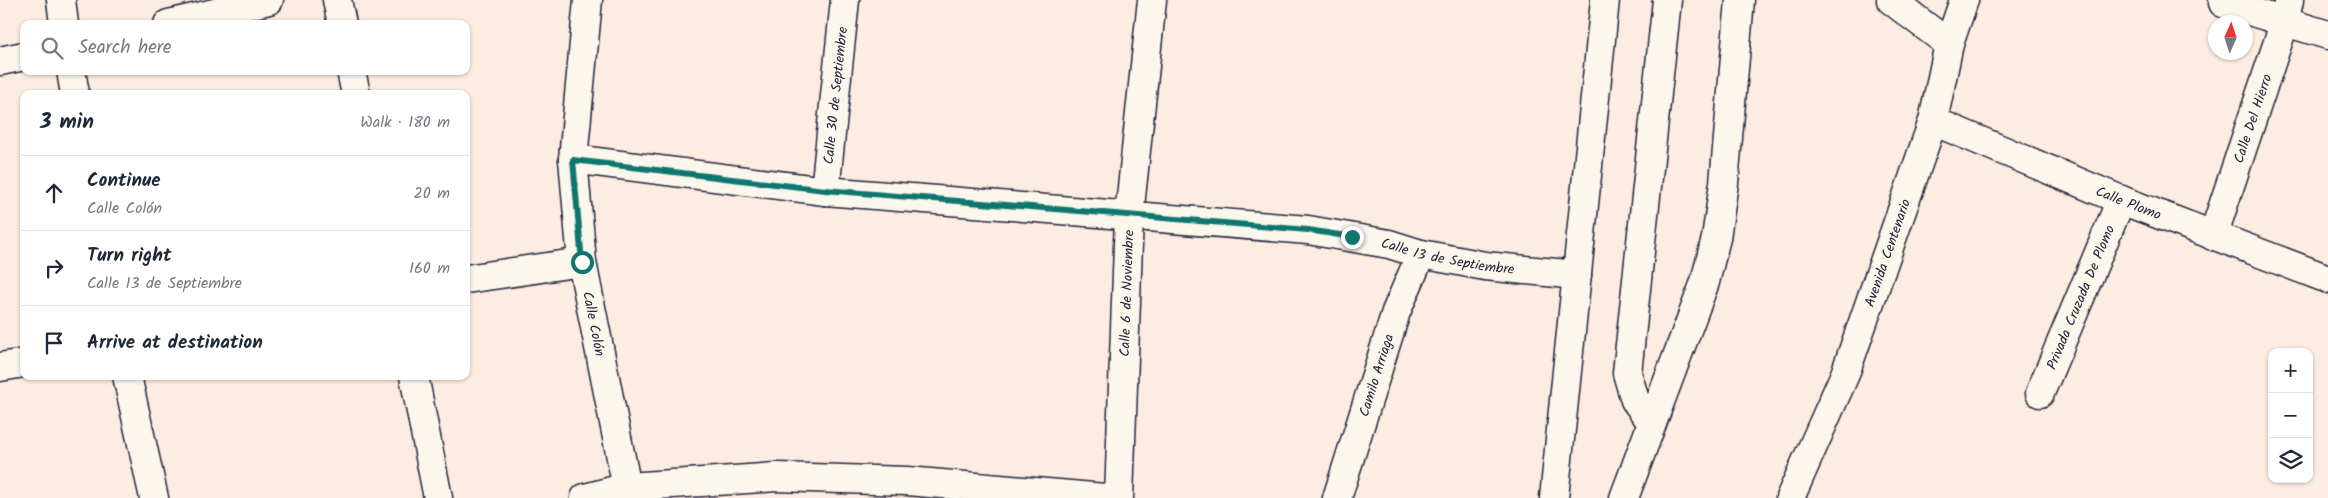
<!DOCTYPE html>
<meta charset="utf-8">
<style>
:root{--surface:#fff;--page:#f2f2f3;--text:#1f2937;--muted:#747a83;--line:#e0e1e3}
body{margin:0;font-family:Kalam,sans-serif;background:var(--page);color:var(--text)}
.controls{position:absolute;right:15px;bottom:15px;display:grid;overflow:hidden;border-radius:10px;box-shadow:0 1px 4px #0004}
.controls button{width:45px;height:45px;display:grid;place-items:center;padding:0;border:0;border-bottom:1px solid var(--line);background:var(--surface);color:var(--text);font:25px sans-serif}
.compass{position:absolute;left:2208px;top:15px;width:45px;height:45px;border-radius:50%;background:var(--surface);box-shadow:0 1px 4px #0004;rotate:3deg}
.stop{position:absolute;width:15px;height:15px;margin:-11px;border:4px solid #0f766e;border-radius:50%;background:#fff}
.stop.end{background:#0f766e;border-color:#fff;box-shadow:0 1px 5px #0008}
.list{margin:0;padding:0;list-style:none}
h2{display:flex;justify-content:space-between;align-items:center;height:65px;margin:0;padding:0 20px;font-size:21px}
h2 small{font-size:16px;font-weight:400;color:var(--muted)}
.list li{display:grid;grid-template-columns:32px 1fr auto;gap:15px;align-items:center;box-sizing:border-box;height:75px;padding:0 20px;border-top:1px solid var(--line)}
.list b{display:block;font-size:19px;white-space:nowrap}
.list p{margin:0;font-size:16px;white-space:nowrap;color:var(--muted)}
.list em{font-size:16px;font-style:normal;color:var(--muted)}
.icon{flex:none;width:28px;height:28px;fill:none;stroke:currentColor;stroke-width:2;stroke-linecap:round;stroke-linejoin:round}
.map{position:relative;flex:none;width:2328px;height:498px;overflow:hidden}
.search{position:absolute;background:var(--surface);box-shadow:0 1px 4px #0004;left:20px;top:20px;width:450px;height:55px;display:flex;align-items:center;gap:12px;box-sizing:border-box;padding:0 18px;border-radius:10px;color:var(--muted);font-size:19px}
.panel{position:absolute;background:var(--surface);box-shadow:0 1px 4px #0004;left:20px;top:90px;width:450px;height:290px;border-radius:10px}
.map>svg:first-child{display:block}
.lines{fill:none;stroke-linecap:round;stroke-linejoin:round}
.minor-casing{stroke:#22223b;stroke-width:31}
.minor{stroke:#fbf7ec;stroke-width:28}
.route{stroke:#0f766e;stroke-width:6}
.labels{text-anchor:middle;stroke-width:4;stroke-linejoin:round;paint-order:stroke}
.street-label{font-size:14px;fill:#22223b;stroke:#fbf7ec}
</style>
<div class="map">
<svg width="2328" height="498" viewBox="0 0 2328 498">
<rect width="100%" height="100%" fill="#fcece2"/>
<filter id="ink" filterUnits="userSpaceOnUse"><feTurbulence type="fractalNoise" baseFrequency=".02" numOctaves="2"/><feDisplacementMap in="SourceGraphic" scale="10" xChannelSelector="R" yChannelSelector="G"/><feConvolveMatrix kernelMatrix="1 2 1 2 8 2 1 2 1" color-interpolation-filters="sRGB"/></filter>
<g filter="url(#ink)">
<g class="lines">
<g class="minor-casing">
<g id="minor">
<path d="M61,0l3,24"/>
<path d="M337,0l5,24"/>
<path id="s1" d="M588,0l-15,159 9,103 47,236"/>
<path d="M1891,0l58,44"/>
<path d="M2223,3l105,32"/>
<path d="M168,24l101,-24"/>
<path d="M0,61l24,-5"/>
<path d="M71,71l4,23"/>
<path d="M351,71l5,23"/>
<path id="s2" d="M1933,121l188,79 207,79"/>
<path id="s3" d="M573,159l252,32 483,39 81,14 32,10 64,12 92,9"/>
<path id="s4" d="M825,191l20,-191"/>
<path id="s5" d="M2213,236l71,-212 5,-24"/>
<path d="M466,279l116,-17"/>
<path d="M0,367l24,-4"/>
<path d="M127,376l27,122"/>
<path d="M414,376l24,122"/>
<path id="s6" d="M2040,393l81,-193"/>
<path d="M1652,423l-17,-23 -8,-27 40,-373"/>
<path d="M585,498l42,-11 150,-10 130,4 198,17"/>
<path id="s7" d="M1119,498l10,-282 23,-216"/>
<path id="s8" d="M1337,498l59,-186 25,-58"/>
<path d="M1554,498l51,-498"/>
<path d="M1624,498l81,-216 11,-44 8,-55 16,-183"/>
<path id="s9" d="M1790,498l55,-124 88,-253 16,-77 15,-44"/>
</g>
</g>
<use href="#minor" class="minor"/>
</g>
</g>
<g class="lines" filter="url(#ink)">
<path class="route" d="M582,262l-9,-102 252,30 483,40 44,7"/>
</g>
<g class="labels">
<g class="street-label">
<text dy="5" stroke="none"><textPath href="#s4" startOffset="96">Calle 30 de Septiembre</textPath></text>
<text dy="5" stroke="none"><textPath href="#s5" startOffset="124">Calle Del Hierro</textPath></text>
<text dy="5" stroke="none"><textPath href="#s2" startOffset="212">Calle Plomo</textPath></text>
<text dy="5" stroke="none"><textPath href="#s9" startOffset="264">Avenida Centenario</textPath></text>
<text dy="5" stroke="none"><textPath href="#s3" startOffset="881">Calle 13 de Septiembre</textPath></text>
<text dy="5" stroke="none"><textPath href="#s7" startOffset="205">Calle 6 de Noviembre</textPath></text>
<text dy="5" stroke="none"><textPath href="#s6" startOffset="104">Privada Cruzada De Plomo</textPath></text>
<text dy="5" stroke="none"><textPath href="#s1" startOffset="326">Calle Colón</textPath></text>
<text dy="5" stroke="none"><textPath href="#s8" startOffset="129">Camilo Arriaga</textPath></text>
</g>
</g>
</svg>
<div class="controls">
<button>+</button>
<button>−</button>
<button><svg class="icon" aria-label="layers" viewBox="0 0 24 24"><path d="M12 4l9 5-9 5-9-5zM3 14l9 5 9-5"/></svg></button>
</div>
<svg class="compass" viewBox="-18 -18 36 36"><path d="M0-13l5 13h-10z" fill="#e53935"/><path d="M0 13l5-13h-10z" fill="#747a83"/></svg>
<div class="stop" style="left:582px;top:262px"></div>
<div class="stop end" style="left:1352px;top:237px"></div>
<div class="search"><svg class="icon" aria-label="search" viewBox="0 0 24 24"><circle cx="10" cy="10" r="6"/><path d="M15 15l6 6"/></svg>Search here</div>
<section class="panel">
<h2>3 min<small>Walk · 180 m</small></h2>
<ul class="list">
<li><svg class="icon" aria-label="ahead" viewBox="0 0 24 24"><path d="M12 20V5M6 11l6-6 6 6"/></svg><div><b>Continue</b><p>Calle Colón</p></div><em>20 m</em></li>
<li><svg class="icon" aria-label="right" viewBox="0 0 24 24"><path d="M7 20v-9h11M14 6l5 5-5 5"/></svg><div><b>Turn right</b><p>Calle 13 de Septiembre</p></div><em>160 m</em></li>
<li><svg class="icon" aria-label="arrive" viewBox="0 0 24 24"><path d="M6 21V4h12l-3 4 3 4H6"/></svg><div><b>Arrive at destination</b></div></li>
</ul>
</section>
</div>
